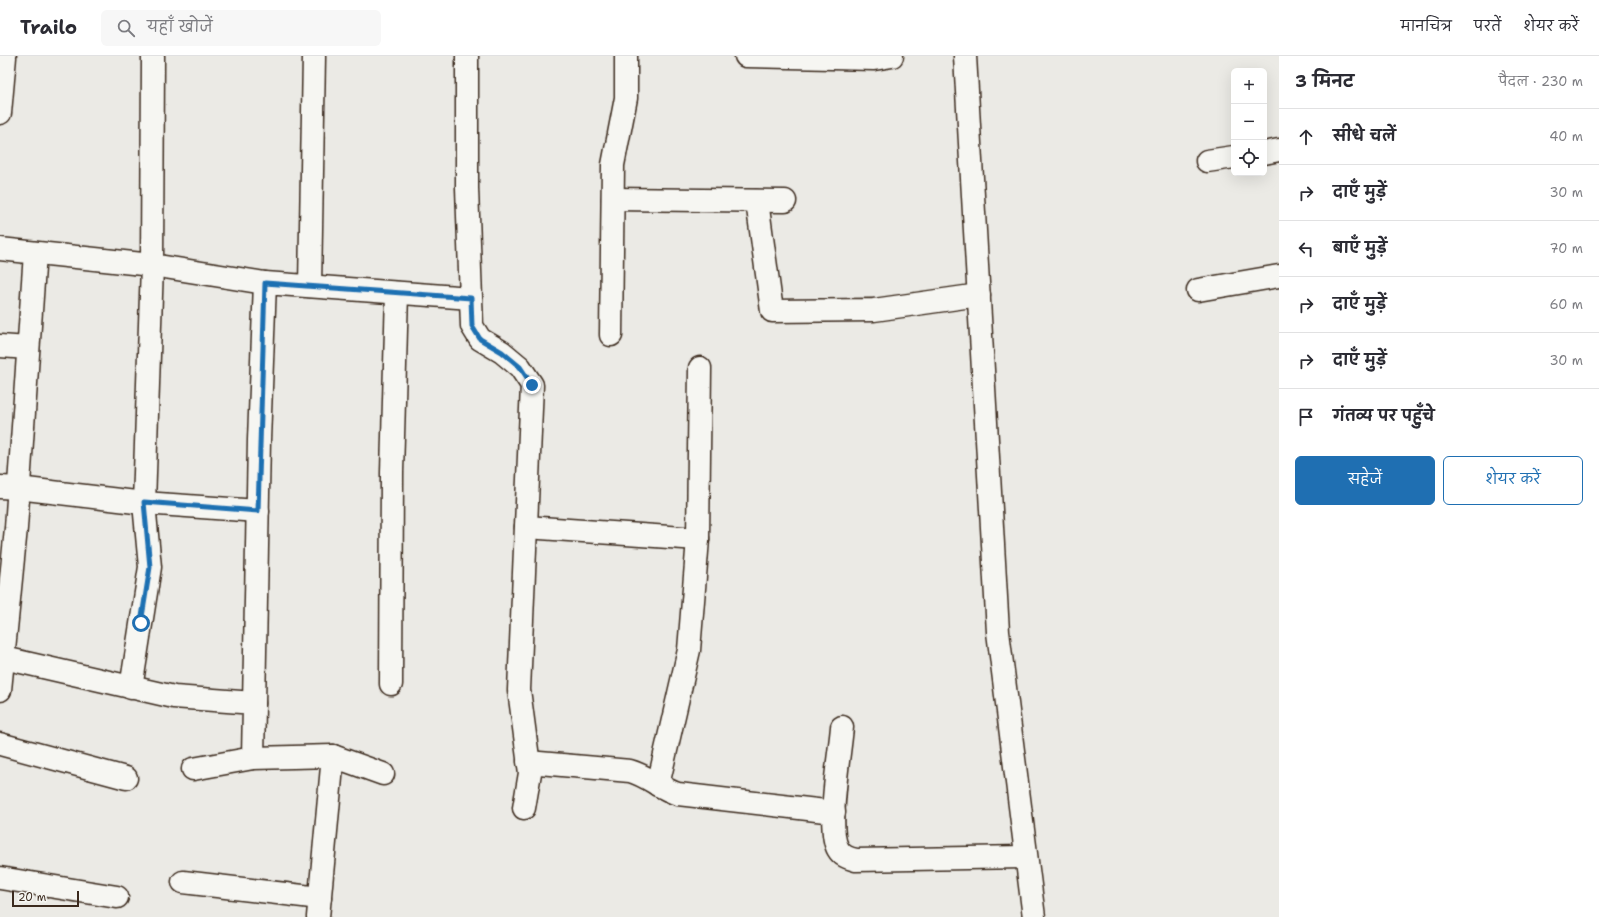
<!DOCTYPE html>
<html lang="hi">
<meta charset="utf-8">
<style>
:root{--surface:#fff;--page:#f7f7f7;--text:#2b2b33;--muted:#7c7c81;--line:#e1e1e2;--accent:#1f6fb2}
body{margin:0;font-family:"Shantell Sans","Playpen Sans Deva",sans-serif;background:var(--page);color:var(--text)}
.controls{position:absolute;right:12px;top:12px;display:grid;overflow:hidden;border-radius:6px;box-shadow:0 4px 16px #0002}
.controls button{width:36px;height:36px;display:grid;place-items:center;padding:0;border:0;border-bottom:1px solid var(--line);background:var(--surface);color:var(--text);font:20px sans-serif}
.scale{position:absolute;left:12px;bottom:10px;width:67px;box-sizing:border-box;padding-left:4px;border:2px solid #3b2a1e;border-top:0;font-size:11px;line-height:14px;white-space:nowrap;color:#3b2a1e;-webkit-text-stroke:3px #f6f6f2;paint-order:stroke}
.stop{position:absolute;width:12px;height:12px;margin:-9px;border:3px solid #1f6fb2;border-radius:50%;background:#fff}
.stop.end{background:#1f6fb2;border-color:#fff;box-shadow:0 1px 4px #0008}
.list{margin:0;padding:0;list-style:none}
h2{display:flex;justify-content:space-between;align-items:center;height:52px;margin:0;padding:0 16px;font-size:17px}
h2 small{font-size:13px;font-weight:400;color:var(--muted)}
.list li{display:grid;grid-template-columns:26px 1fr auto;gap:12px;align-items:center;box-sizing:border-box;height:56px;padding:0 16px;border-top:1px solid var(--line)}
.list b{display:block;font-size:15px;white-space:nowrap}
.list em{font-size:13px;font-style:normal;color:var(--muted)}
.actions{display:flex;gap:8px;padding:12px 16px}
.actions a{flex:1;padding:9px 0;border:1px solid var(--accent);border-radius:6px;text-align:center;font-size:14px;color:var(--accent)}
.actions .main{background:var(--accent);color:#fff}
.icon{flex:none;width:22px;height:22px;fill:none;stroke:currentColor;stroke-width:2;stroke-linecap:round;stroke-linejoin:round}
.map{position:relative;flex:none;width:1279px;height:861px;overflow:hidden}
header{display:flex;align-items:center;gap:24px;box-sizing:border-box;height:56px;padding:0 20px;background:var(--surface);border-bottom:1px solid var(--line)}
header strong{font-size:19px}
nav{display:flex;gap:22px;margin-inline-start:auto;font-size:14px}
.search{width:280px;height:36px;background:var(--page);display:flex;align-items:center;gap:10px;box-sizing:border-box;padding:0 14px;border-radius:6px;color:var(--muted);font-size:15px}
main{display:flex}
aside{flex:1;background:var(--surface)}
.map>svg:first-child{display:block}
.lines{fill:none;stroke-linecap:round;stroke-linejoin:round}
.minor-casing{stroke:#3b2a1e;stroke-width:25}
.minor{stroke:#f6f6f2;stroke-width:22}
.route{stroke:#1f6fb2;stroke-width:5}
</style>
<header>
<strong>Trailo</strong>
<div class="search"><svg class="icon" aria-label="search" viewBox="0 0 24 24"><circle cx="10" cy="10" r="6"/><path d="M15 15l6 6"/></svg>यहाँ खोजें</div>
<nav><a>मानचित्र</a><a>परतें</a><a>शेयर करें</a></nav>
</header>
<main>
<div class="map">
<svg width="1279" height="861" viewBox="0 0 1279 861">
<rect width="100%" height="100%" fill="#ebeae5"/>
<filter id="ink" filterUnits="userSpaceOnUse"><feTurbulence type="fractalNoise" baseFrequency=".025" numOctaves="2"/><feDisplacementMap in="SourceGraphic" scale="8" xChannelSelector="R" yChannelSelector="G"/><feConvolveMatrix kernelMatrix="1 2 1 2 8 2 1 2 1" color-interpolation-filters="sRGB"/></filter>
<g filter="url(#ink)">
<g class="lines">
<g class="minor-casing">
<g id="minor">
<path d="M467,0v132l5,138 8,13 22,13 18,15 12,18 -13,305 11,83 -6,35"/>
<path d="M746,0l128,3 18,-3"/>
<path d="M965,0l33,576 36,285"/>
<path d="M0,57l5,-56"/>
<path d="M1264,97l15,-3"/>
<path d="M1207,105l27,-4"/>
<path d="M613,143l172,2"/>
<path d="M757,145l15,110 102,-1 105,-15"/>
<path d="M0,193l152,16 1,-209"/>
<path d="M310,230l4,-230"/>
<path d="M1198,234l81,-14"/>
<path d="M611,279l2,-170 13,-67v-42"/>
<path d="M0,290l28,2"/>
<path d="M0,431l18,1 126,15 114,8"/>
<path d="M526,471l172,12"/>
<path d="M4,602l170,39 80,6"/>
<path d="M391,628l1,-212 5,-179"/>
<path d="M131,632l19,-121 -6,-64 8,-238 113,18"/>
<path d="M0,634l16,-162 19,-275"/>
<path d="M842,671c-2,26 -16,102 -4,122 4,7 10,9 18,11l169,-3"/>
<path d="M0,688l126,34"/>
<path d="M253,702l6,-318 6,-157 206,15"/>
<path d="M528,706l102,9c18,5 31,18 48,23l156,18"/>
<path d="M193,713l60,-11 80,-2 50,18"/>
<path d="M658,729l31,-135 9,-111 2,-171"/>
<path d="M0,822l117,19"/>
<path d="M183,826l137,16"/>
<path d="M318,861l15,-161"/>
</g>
</g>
<use href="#minor" class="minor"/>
</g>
</g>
<g class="lines" filter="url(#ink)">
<path class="route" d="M141,567l9,-56 -6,-65 114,9 7,-228 206,15 1,28 8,13 22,13 18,15 12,18"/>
</g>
</svg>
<div class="controls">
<button>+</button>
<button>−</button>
<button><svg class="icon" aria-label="locate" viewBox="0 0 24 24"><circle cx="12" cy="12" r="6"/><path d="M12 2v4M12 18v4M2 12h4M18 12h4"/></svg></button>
</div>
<div class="scale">20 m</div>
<div class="stop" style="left:141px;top:567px"></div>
<div class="stop end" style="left:532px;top:329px"></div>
</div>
<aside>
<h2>3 मिनट<small>पैदल · 230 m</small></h2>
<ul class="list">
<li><svg class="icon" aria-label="ahead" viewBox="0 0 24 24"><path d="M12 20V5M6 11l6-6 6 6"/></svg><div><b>सीधे चलें</b></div><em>40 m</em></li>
<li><svg class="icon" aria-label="right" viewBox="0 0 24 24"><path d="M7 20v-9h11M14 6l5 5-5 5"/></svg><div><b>दाएँ मुड़ें</b></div><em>30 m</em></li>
<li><svg class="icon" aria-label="left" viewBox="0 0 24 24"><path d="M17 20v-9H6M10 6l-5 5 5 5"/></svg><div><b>बाएँ मुड़ें</b></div><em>70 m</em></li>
<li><svg class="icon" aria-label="right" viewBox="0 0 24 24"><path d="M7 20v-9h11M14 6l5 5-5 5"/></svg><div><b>दाएँ मुड़ें</b></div><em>60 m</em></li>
<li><svg class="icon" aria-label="right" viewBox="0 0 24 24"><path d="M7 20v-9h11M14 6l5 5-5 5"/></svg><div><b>दाएँ मुड़ें</b></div><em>30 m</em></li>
<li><svg class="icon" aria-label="arrive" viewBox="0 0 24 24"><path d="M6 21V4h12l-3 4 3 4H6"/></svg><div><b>गंतव्य पर पहुँचे</b></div></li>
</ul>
<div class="actions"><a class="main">सहेजें</a><a>शेयर करें</a></div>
</aside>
</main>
